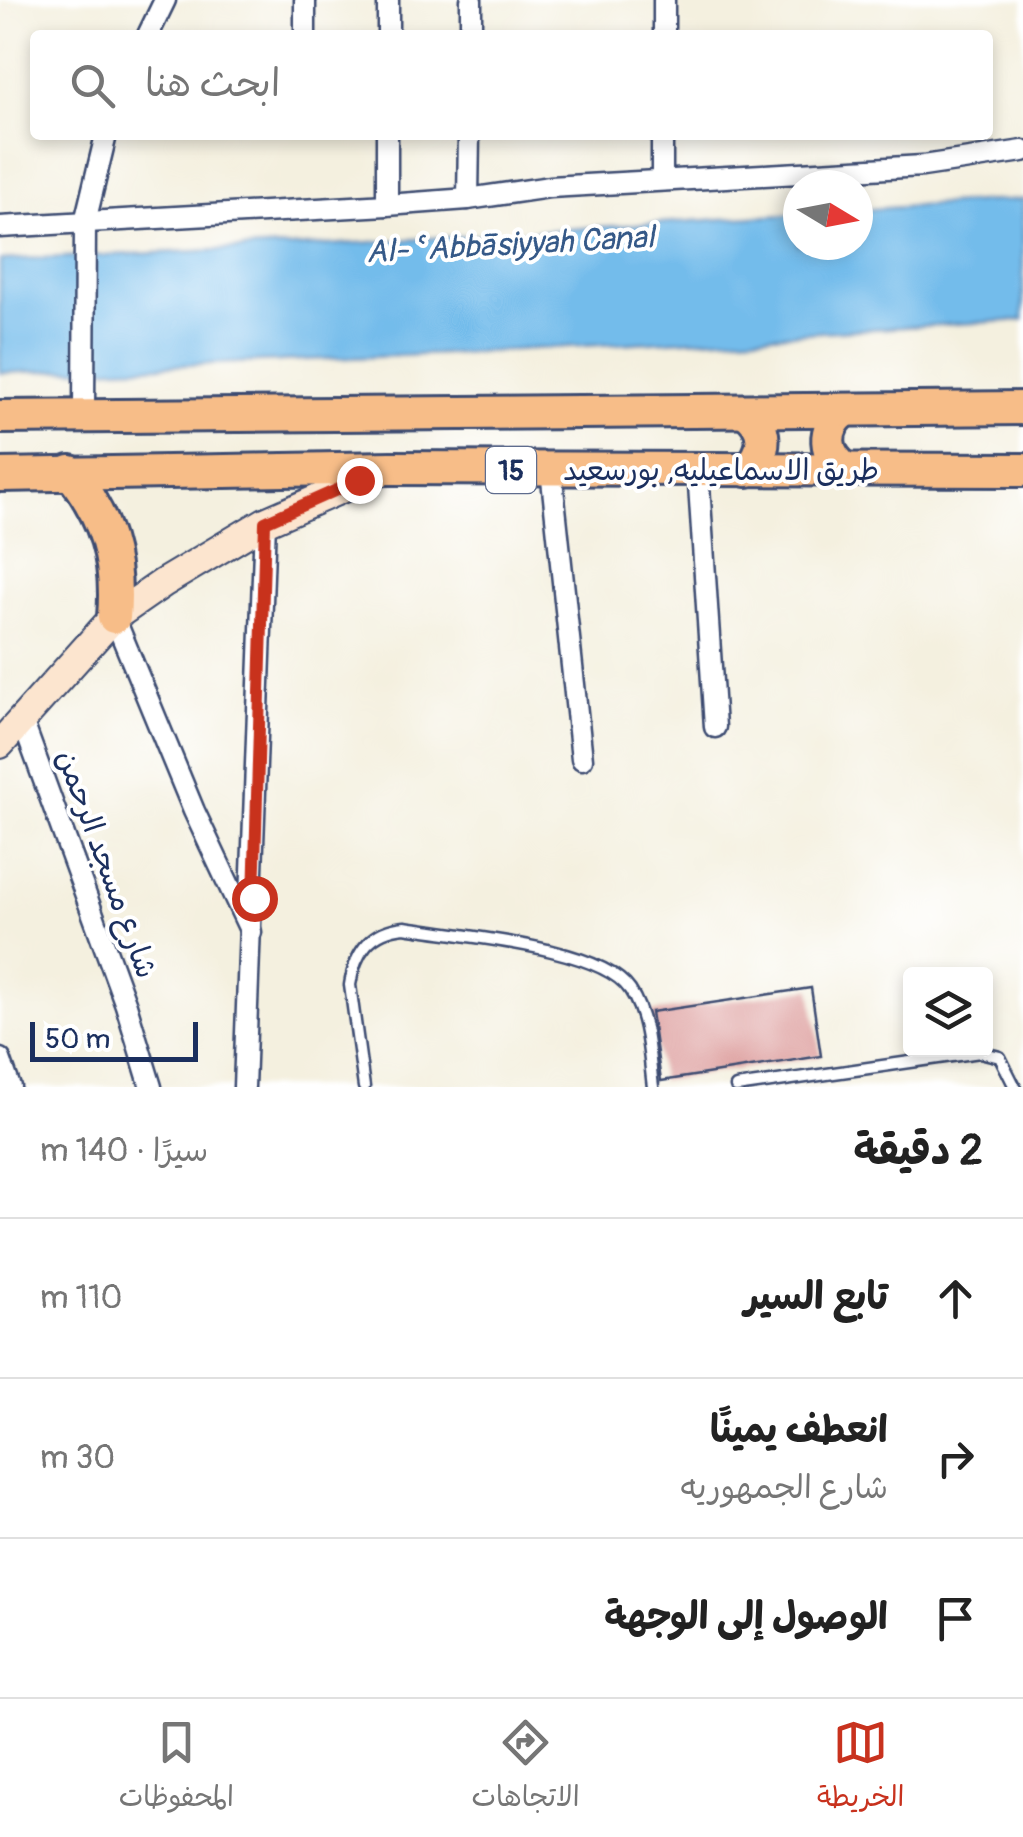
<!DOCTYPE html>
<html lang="ar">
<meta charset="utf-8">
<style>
:root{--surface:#fff;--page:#f6f6f6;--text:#222;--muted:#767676;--line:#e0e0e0;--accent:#c8321e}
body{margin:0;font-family:Pangolin,"Playpen Sans Arabic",sans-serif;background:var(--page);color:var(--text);direction:rtl}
.controls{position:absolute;right:30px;bottom:30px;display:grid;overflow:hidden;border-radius:10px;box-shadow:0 5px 15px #0003}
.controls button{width:90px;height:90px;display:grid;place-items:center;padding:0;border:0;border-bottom:2px solid var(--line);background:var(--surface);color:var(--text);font:50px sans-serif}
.compass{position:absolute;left:783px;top:170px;width:90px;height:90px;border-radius:50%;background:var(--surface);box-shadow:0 5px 15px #0003;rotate:100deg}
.scale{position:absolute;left:30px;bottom:25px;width:168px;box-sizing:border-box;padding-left:10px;border:5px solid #1b2f5e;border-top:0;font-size:28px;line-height:35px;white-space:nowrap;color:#1b2f5e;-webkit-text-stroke:8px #fff;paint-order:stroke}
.stop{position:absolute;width:30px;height:30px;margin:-22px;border:8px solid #c8321e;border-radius:50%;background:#fff}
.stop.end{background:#c8321e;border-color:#fff;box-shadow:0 2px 10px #0008}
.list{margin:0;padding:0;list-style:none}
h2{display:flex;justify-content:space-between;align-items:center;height:130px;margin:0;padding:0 40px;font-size:42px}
h2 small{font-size:32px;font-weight:400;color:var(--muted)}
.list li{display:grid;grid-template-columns:65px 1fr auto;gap:30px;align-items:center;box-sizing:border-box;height:160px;padding:0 40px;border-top:2px solid var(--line)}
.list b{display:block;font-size:38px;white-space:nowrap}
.list p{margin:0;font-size:32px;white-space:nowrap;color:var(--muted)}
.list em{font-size:32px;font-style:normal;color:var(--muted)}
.icon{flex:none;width:55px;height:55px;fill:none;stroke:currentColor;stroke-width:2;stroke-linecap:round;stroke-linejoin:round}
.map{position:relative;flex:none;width:1023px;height:1087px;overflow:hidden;direction:ltr}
.search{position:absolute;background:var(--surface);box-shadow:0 5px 15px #0003;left:30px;right:30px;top:30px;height:110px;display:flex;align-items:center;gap:25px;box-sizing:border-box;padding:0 35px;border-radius:10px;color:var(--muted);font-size:38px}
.sheet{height:610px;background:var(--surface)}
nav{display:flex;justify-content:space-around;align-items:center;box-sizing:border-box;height:140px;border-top:2px solid var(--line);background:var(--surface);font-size:28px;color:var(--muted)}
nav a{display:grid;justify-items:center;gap:5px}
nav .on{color:var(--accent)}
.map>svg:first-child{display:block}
.water{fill:#73bceb;stroke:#4776a4;stroke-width:2.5}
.building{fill:#da9594}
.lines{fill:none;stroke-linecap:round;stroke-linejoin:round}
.service-casing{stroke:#3c4c71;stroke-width:15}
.minor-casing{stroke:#3c4c71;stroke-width:25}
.secondary-casing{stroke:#3c4c71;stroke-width:32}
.trunk-casing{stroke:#3c4c71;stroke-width:38}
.service{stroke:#fff;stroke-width:10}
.minor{stroke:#fff;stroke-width:20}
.secondary{stroke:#fce5cf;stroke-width:28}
.trunk{stroke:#f7bd88;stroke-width:32}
.route{stroke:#c8321e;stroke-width:12}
.labels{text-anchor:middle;stroke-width:8;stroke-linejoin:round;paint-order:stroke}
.shield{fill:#fff;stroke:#5f6d8e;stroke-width:2.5}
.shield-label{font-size:28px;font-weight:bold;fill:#1b2f5e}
.street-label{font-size:30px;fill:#1b2f5e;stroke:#fff}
.water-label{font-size:32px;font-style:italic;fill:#355988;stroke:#fff}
</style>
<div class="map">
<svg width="1023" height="1087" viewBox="0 0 1023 1087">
<rect width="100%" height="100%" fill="#fff"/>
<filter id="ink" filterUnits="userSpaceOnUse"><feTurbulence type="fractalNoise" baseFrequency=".01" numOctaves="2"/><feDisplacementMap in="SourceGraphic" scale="20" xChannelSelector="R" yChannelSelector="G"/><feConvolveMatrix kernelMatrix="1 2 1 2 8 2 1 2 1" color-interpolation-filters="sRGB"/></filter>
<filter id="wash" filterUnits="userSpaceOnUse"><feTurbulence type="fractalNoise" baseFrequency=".0048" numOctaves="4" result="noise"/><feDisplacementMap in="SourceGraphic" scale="40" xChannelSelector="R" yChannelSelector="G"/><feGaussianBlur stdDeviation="2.25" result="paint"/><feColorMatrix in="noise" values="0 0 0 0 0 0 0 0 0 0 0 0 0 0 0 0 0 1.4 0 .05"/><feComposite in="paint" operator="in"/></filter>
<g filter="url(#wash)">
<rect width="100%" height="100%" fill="#f4f0df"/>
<path class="water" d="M1023,199v121l-557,33 -466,20v-113l312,-14 486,-32v31h60v-35z"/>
<g id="blocks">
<path class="building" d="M811,988l10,68 -160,25 -10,-69z"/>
</g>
</g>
<g filter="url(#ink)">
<use href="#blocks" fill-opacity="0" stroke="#3c4c71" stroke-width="2.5"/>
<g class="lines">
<g class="service-casing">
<g id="service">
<path d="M364,1087l-14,-102c5,-33 20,-55 55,-58 53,9 196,19 225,63 18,27 19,66 23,97"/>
<path d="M736,1087l244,-35 20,5 15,30"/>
</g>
</g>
<g class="minor-casing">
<g id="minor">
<path d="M305,0v35"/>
<path d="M148,35l17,-35"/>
<path d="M388,35v-35"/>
<path d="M471,35v-35"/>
<path d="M664,35v-35"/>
<path d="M662,179v-44"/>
<path d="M468,199l1,-64"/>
<path d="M387,205v-70"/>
<path d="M0,227l387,-22 81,-6 82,-12 373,-21 100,-15"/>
<path d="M84,414l1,-192 21,-87"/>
<path d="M551,470l31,289"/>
<path d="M698,470l17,257"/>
<path d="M114,617l80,194 57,121"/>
<path d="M22,720l104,285 25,82"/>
<path d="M0,1059l10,28"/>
<path d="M244,1087l21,-565"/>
</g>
</g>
<g class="secondary-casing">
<path id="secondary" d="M0,744l114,-127 49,-34 102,-61 115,-50"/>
</g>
<g class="trunk-casing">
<g id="trunk">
<path d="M745,411c23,16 23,41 2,59"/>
<path d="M844,411c-22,17 -21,44 3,59"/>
<path d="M0,417l1023,-9"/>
<path d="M70,472c36,45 49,88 44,145"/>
<path d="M0,475l391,-7 632,2"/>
</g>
</g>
<use href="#service" class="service"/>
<use href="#minor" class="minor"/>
<use href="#secondary" class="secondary"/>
<use href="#trunk" class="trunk"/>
</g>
</g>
<g class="lines" filter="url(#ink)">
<path class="route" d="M254,898l11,-376 94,-42"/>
</g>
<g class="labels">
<rect class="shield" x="486" y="447" width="50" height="46" rx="8"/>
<g class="shield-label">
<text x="511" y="480">15</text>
</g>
<g class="street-label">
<text x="721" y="480">طريق الاسماعيليه, بورسعيد</text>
<text transform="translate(107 864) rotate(70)" y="10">شارع مسجد الرحمن</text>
</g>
<g class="water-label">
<text transform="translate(510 244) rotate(-3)" y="11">Al-ʿAbbāsiyyah Canal</text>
</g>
</g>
</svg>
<div class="controls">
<button><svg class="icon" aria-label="layers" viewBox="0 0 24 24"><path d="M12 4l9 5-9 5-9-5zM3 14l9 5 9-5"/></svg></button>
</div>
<svg class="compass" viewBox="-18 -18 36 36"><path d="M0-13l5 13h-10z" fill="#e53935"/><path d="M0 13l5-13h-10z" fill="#767676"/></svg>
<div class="scale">50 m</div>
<div class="stop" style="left:254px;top:898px"></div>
<div class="stop end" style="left:359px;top:480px"></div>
<div class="search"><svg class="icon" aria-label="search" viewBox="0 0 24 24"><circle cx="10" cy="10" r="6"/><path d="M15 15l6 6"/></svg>ابحث هنا</div>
</div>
<section class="sheet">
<h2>2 دقيقة<small>سيرًا · 140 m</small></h2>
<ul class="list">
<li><svg class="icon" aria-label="ahead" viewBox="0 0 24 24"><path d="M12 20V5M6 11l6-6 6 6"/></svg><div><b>تابع السير</b></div><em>110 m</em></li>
<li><svg class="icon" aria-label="right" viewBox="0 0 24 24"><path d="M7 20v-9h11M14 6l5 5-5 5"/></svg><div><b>انعطف يمينًا</b><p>شارع الجمهوريه</p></div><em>30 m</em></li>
<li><svg class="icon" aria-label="arrive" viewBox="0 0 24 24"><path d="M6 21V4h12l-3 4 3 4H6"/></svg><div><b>الوصول إلى الوجهة</b></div></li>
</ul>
</section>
<nav>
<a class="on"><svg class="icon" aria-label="map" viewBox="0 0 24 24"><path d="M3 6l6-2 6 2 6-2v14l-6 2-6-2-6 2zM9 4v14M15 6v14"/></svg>الخريطة</a>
<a><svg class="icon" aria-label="directions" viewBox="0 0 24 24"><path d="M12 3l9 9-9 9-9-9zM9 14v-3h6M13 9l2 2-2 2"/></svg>الاتجاهات</a>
<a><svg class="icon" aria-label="saved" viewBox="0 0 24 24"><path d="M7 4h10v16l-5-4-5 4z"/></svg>المحفوظات</a>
</nav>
